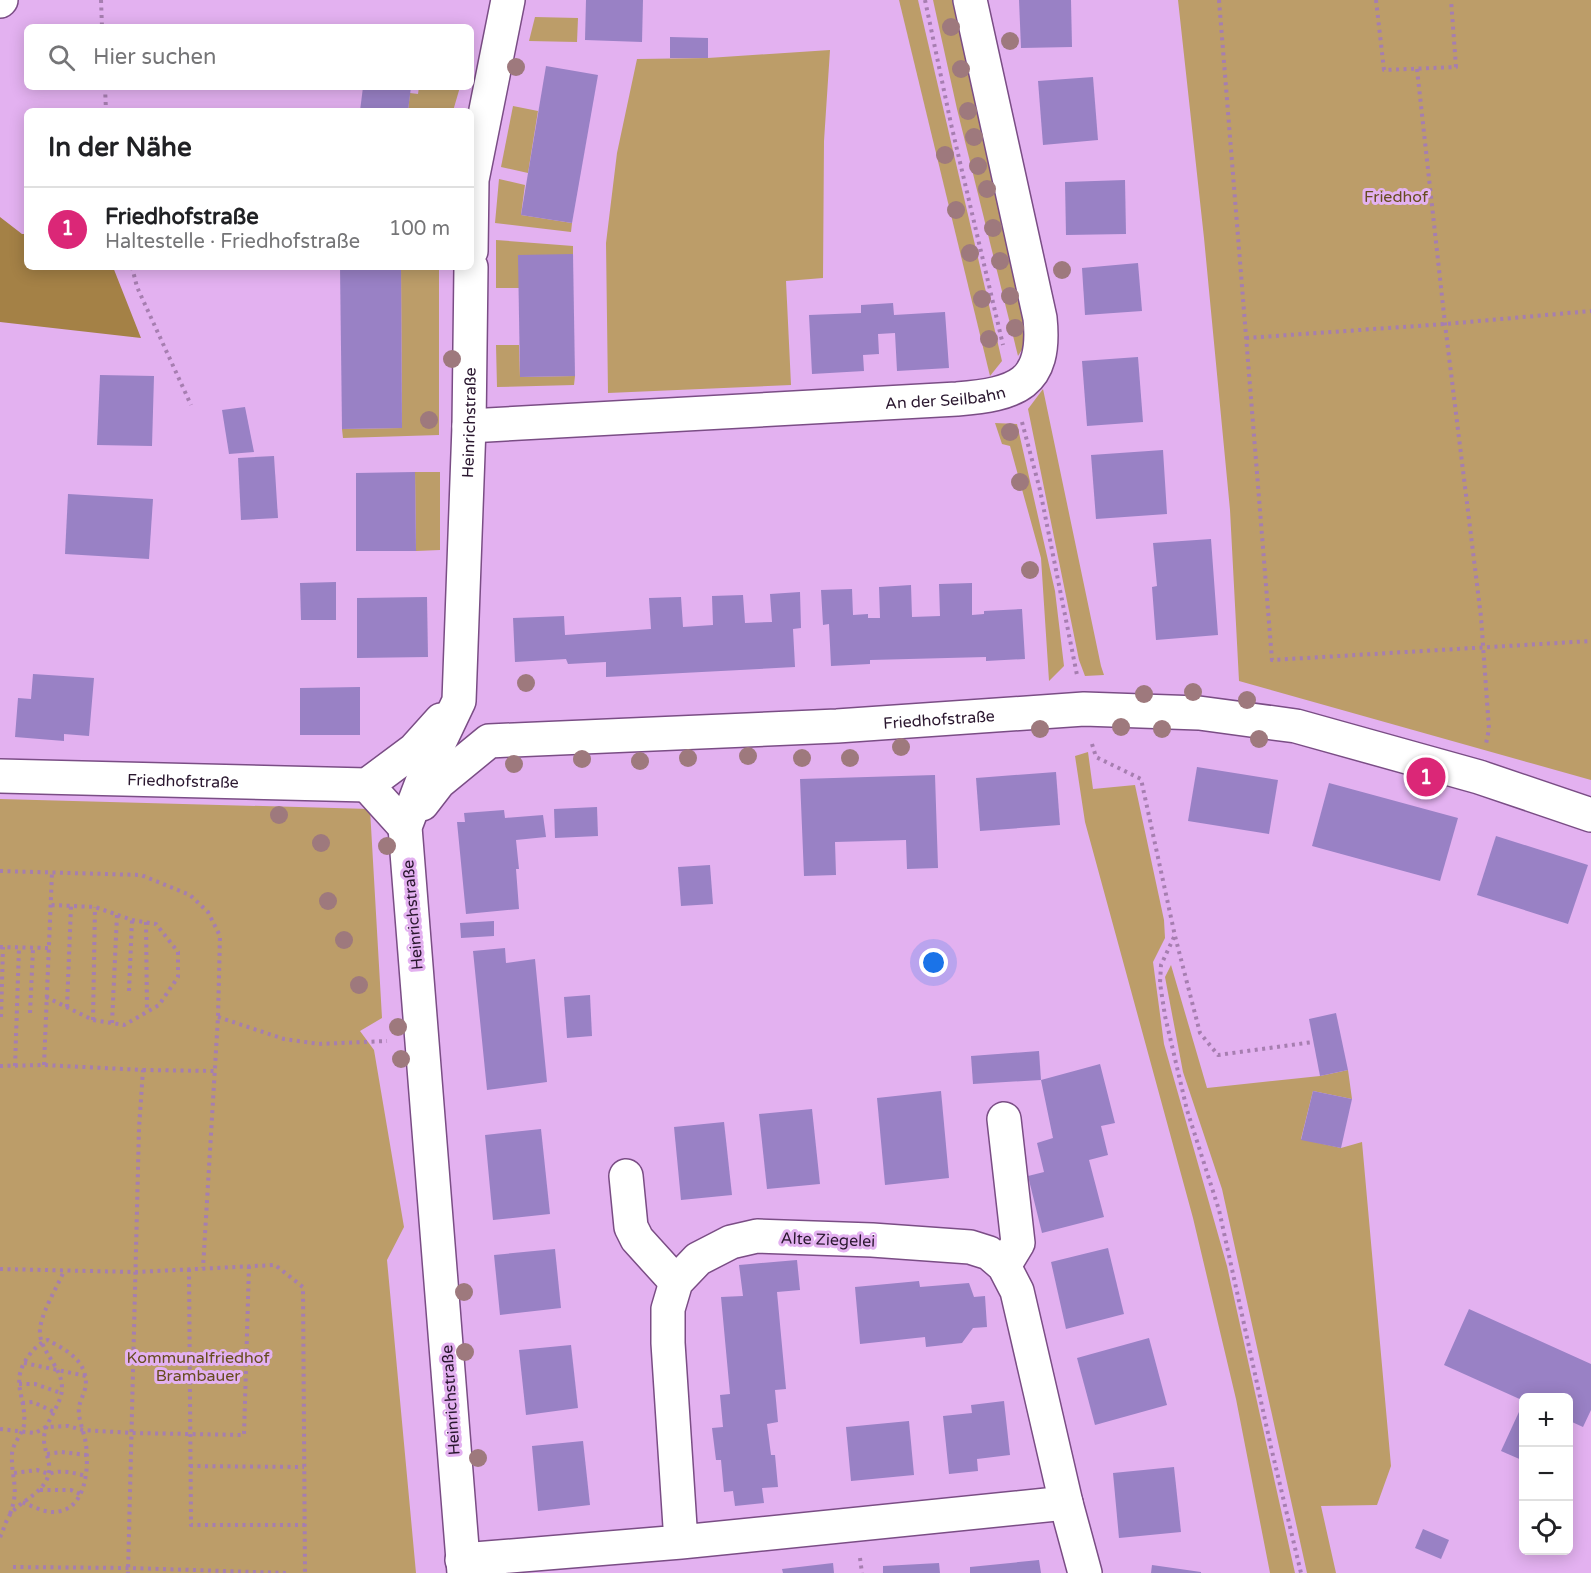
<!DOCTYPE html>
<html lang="de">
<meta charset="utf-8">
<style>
:root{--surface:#fff;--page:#f6f6f6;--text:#202124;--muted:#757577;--line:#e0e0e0;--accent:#db2777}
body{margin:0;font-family:"Varela Round",sans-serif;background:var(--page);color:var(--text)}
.controls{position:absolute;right:18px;bottom:18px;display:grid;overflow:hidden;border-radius:9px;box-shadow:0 3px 15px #0003}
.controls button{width:54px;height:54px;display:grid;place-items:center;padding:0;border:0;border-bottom:2px solid var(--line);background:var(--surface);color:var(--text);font:30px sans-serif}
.you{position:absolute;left:934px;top:963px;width:21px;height:21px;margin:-15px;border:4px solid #fff;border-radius:50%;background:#1a73e8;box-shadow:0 0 0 9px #1a73e833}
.badge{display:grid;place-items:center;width:39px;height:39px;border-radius:50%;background:var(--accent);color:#fff;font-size:20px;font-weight:700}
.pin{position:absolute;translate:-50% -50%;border:3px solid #fff;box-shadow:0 2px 6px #0006}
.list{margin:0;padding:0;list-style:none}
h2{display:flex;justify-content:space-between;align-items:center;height:78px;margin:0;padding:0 24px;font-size:26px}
h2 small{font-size:20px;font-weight:400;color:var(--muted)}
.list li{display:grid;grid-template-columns:39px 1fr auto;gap:18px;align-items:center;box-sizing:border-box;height:84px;padding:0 24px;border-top:2px solid var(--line)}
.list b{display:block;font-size:22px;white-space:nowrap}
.list p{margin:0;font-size:20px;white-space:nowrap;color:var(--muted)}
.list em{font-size:20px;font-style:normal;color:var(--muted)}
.icon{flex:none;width:33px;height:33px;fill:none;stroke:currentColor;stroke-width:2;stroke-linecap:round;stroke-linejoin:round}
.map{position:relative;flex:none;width:1591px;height:1573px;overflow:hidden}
.search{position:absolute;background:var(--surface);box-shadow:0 3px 15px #0003;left:24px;top:24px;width:450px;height:66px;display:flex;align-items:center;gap:15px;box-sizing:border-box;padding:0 21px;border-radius:9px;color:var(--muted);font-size:22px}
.panel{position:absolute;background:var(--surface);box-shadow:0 3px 15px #0003;left:24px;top:108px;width:450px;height:162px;border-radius:9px}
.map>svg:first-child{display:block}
.green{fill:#bc9d69}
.forest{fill:#a48146}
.building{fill:#9981c5}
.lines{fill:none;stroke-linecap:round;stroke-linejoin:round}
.minor-casing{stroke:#7a4d85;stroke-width:36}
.path{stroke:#a67eb0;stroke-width:4;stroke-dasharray:3 4.5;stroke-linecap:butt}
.minor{stroke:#fff;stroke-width:33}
.tree{fill:#9e797d}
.labels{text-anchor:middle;stroke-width:6;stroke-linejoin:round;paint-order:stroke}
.park-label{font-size:16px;fill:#664c1f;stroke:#e3b1f0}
.street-label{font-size:16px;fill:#2a172f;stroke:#e3b1f0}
</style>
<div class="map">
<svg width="1591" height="1573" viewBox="0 0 1591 1573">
<rect width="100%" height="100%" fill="#e3b1f0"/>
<g class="green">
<path d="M899,0h19l84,361 -12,15z"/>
<path d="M933,0h25l69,322 -4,26 -5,8 -61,-247z"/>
<path d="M1178,0h413v780l-352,-99 -9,-171 -26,-272z"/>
<path d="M535,17l43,1 -1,24 -48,-1z"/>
<path d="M830,50l-6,91 -1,137 -37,3 5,104 -183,8 -2,-150 11,-90 20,-94 71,-1z"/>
<path d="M419,87h41l-7,24h-45l2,-18 8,1z"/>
<path d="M513,106l25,5 -10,62 -27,-6z"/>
<path d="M499,179l26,6 -4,30 51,8 -1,9 -76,-9z"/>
<path d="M496,240l77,6v8l-54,34h-23z"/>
<path d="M401,267h38v168l-96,3 -1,-9 60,-1z"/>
<path d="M496,345h23l1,32 55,-1 -1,9 -77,2z"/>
<path d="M1043,389l58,277 3,9 -19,1 -6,-16 -51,-251z"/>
<path d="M995,423l22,1 38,167 9,75 -15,15 -8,-123 -31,-112 -8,-2z"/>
<path d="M415,472h25v78l-24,1z"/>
<path d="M1088,752l5,37 42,-4 29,135 1,18 -12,24 11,82 63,222 68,307h-25l-34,-174 -43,-181 -108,-396 -10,-66z"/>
<path d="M0,799l370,10 12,209 -22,13 14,19 30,177 -17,33 29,313h-416z"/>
<path d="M1171,965l36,123 113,-12 28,-6 4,29 -39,-8 -12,48 40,9 21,-6 29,324 -14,39 -56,1 15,67h-29l-85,-384 -39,-117 -18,-95z"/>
</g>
<path class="forest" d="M0,217l22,17h5v33h86l28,71 -141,-16z"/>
<g class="building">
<path d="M586,0h57l-1,42 -57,-2z"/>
<path d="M1019,0h52l1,47 -51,1z"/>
<path d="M670,37l38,1v20h-38z"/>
<path d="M546,66l52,9 -26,148 -51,-8z"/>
<path d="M1093,77l5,63 -55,5 -5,-64z"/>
<path d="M363,87h48l-3,24h-48z"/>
<path d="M1125,180l1,54 -60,1 -1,-53z"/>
<path d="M573,254l2,122 -55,1 -2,-122z"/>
<path d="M1138,263l4,48 -57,4 -3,-47z"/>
<path d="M340,267h61l1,161 -60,1z"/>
<path d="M893,303l1,12 51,-3 4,56 -52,3 -2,-38 -17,1 1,20 -16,1 1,16 -52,3 -3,-59 52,-2v-8z"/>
<path d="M1138,357l5,65 -56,4 -5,-65z"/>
<path d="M100,375l54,1 -2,70 -55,-1z"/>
<path d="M245,407l9,45 -25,2 -7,-44z"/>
<path d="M1163,450l4,64 -71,5 -5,-64z"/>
<path d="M274,456l4,62 -37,2 -3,-62z"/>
<path d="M415,472l1,79h-60v-78z"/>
<path d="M68,494l85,5 -4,60 -84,-5z"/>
<path d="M1211,539l7,96 -62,5 -4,-53 5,-1 -4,-43z"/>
<path d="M336,582v38h-35l-1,-37z"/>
<path d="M972,583v32l12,-1v-3l38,-2 3,50 -39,2v-4l-116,3v4l-39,2 -2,-42 -6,1 -2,-35 31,-1 1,26 15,-1v4h12l-1,-31 32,-2 1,32 28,-1 -1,-32z"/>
<path d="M800,592l1,36 -8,1 2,38 -189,10v-15l-38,2 -2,-5 -51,3 -2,-44 51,-2 1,19 86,-6 -2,-31 32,-1 2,30 30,-2 -1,-29 31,-1 2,28 27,-1 -2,-28z"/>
<path d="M427,597l1,60 -71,1v-60z"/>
<path d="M33,674l61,4 -5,58 -25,-2v7l-49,-4 3,-39 13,1z"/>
<path d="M360,687v48h-60v-47z"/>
<path d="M1197,767l81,13 -9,54 -81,-13z"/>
<path d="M1056,772l4,53 -80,6 -4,-53z"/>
<path d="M935,775l3,93 -31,1 -1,-29 -71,2 1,33 -32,1 -4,-97z"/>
<path d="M1329,783l129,35 -18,63 -128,-35z"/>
<path d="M597,807l1,29 -43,2 -1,-29z"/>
<path d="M504,810l1,8 38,-3 3,22 -30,3 3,29h-3l3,40 -53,5 -9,-92h8l-1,-9z"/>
<path d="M1496,836l92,29 -20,59 -91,-29z"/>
<path d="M710,865l3,39 -32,2 -3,-39z"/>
<path d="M494,921v15l-33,2 -1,-15z"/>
<path d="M505,948l1,15 29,-4 12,123 -60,8 -14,-139z"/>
<path d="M590,995l2,41 -25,2 -3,-41z"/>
<path d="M1336,1013l12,57 -28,6 -11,-57z"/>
<path d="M1039,1051l2,29 -68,4 -2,-28z"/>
<path d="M1100,1064l15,59 -14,3 7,29 -19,5 15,57 -62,16 -14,-57 16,-4 -7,-29 16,-5 -12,-58z"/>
<path d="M941,1091l8,87 -64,7 -8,-87z"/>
<path d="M1313,1091l39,8 -11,49 -40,-8z"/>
<path d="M812,1109l8,75 -53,5 -8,-75z"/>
<path d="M724,1122l8,73 -51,5 -7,-73z"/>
<path d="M541,1129l9,85 -57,6 -8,-85z"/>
<path d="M1108,1248l16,66 -58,15 -15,-67z"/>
<path d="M555,1249l6,59 -61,7 -6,-60z"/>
<path d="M797,1260l3,30 -23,2 9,97 -11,1 3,32 -11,2 4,31h4l3,32 -16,1 2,15 -29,3 -2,-15 -9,1 -3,-32h-5l-4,-32 11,-1 -3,-32 10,-1 -9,-97 22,-1 -4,-31z"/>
<path d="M919,1281l1,6 49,-4 5,14 11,-1 2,31 -14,1 -11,15 -36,4 -1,-10 -65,7 -5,-57z"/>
<path d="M1469,1309l122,55v46l-8,17 -11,-5 -3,7 -1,-31h-44v3l-80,-36z"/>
<path d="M1149,1338l18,67 -72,20 -18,-67z"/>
<path d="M571,1345l7,63 -52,7 -7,-65z"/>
<path d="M1004,1401l6,54 -33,4 1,12 -29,3 -6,-58 29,-3 -1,-8z"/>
<path d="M1524,1401v60l-23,-10z"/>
<path d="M909,1421l5,54 -63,6 -5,-54z"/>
<path d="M583,1441l7,64 -52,6 -6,-65z"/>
<path d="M1174,1467l7,65 -62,6 -6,-65z"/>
<path d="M1423,1529l26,11 -8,19 -26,-11z"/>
<path d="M1039,1560l2,13h-71v-6z"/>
<path d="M833,1563l1,10h-51l-1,-4z"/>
<path d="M939,1563l1,10h-57v-7z"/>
<path d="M1152,1565l49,7v1h-50z"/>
</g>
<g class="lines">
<g class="minor-casing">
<g id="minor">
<path d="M0,1l1,-1"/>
<path d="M471,251l1,-71 36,-180"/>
<path id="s1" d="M469,426l488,-27c59,-5 90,-14 83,-81l-70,-318"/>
<path id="s2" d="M0,776l367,9 47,-35 27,-30"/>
<path d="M367,785l38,42"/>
<path id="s3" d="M422,804l17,-22 50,-41 348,-15 247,-17 115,4 97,13 183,51 112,38"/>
<path d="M1004,1119l14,124 -14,23"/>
<path d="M626,1176l5,51 6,12 39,43"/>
<path d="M1066,1503l19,70"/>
<path d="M462,1560l219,-18 385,-39 -49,-212 -13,-25 -15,-13 -19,-6 -98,-7 -115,-4 -26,6 -33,17 -22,23 -8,27v34l13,199"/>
<path id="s4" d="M464,1573l-59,-746 24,-63 30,-63 10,-275 2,-159"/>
</g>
</g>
<g class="path">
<path d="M101,0l1,27"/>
<path d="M925,0l26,124 52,221"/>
<path d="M1219,0l53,660 319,-19"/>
<path d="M1376,0l8,70 72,-3 -5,-67"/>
<path d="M1417,69l28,255 36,293 8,112 -3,15"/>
<path d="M105,87l1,24"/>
<path d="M132,267l5,20 54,118"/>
<path d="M1246,338l199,-14 146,-13"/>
<path d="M1022,422l18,68 37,185"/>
<path d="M1092,744l4,13 45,22 34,157 25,97 18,22 95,-13"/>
<path d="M0,871l141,4 49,20 18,17 12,24 -2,81 -15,251"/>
<path d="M146,922l1,89"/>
<path d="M1174,937l-13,28 -1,18 5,33 22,94 32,100 52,237 30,126"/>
<path d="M0,947l49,1"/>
<path d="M129,991l3,-71"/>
<path d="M46,997l47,23 31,5 35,-20 19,-28v-25l-22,-28 -24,-4 -37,-13 -44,-2"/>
<path d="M67,1007l4,-101"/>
<path d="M30,1013l3,-65"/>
<path d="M1,1017l2,-70"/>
<path d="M218,1017l66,22 35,5 68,-3"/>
<path d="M93,1020l2,-113"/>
<path d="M112,1023l5,-108"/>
<path d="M44,1065l8,-193"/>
<path d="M0,1066l44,-1 99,5 -4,58 -11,445"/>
<path d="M15,1066l4,-118"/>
<path d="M143,1070l72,1"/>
<path d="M0,1269l136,3 139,-7 28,22 2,286"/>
<path d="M189,1269l2,256h114"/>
<path d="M24,1363l62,13"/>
<path d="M19,1384h16l26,9"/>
<path d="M22,1403l11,-1 21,10"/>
<path d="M0,1429l35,4 11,-6 22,-1 15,4 49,3 112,2 5,-169"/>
<path d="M47,1454l14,-2 26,3"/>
<path d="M190,1466l114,1"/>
<path d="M14,1473l23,-3 12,4c13,-5 24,-1 37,2"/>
<path d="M40,1490h31l9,4"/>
<path d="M10,1514c10,-26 1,-35 2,-59 0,-11 10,-20 12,-30 3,-29 -16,-43 6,-71 5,-6 11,-12 18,-14 12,7 29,15 35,29 9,22 -6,28 -4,45 1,10 6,21 7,31 3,24 0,67 -33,67 -10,0 -21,-6 -31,-10"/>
<path d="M0,1537c4,-8 6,-18 12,-25 12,-13 33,-20 37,-39 2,-13 -6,-24 -5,-36 2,-17 16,-30 18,-47 1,-22 -19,-35 -22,-55 -2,-18 17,-47 24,-64"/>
<path d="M860,1558l2,15"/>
<path d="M13,1567l116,1 159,5"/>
</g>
<use href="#minor" class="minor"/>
</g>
<g class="tree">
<circle cx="951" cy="27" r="9"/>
<circle cx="1010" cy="41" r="9"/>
<circle cx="516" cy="67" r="9"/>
<circle cx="961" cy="69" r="9"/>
<circle cx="968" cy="111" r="9"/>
<circle cx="974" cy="137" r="9"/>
<circle cx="945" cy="155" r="9"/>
<circle cx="978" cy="166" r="9"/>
<circle cx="987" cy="189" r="9"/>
<circle cx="956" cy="210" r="9"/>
<circle cx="993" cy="228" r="9"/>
<circle cx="970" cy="253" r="9"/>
<circle cx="1000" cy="261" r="9"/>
<circle cx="1062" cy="270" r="9"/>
<circle cx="1010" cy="296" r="9"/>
<circle cx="982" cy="299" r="9"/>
<circle cx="1015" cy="328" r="9"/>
<circle cx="989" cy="339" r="9"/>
<circle cx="452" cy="359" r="9"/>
<circle cx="429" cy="420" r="9"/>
<circle cx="1010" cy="432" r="9"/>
<circle cx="1020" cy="482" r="9"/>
<circle cx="1030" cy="570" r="9"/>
<circle cx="526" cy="683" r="9"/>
<circle cx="1193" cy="692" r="9"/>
<circle cx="1144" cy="694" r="9"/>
<circle cx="1247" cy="700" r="9"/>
<circle cx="1121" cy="727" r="9"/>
<circle cx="1040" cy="729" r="9"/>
<circle cx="1162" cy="729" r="9"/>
<circle cx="1259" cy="739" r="9"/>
<circle cx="901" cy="747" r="9"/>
<circle cx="748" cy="756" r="9"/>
<circle cx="688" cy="758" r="9"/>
<circle cx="802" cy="758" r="9"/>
<circle cx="850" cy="758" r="9"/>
<circle cx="582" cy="759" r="9"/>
<circle cx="640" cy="761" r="9"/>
<circle cx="514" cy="764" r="9"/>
<circle cx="279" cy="815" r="9"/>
<circle cx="321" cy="843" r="9"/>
<circle cx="387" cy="846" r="9"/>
<circle cx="328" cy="901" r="9"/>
<circle cx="344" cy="940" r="9"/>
<circle cx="359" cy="985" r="9"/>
<circle cx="398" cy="1027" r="9"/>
<circle cx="401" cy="1059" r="9"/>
<circle cx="464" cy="1292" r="9"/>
<circle cx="465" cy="1352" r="9"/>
<circle cx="478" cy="1458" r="9"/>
</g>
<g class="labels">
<g class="park-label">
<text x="1396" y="202">Friedhof</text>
<text x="198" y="1363">Kommunalfriedhof<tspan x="198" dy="18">Brambauer</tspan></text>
</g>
<g class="street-label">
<text dy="6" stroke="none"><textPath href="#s1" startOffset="477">An der Seilbahn</textPath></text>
<text dy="6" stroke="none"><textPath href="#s4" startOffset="1164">Heinrichstraße</textPath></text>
<text dy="6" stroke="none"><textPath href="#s3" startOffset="543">Friedhofstraße</textPath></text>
<text dy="6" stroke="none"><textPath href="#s2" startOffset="183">Friedhofstraße</textPath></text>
<text transform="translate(412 915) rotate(-95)" y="6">Heinrichstraße</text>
<text transform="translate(828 1239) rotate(2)" y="6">Alte Ziegelei</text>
<text transform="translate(450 1400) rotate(-94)" y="6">Heinrichstraße</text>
</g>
</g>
</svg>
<div class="controls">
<button>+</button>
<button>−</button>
<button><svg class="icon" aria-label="locate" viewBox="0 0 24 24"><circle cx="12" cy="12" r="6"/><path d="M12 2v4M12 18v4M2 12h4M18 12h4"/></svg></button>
</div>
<div class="you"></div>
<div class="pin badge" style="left:1426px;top:777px">1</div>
<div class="search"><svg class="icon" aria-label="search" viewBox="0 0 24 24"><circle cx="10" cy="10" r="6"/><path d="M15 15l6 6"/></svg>Hier suchen</div>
<section class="panel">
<h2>In der Nähe<small></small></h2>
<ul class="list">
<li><span class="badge">1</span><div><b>Friedhofstraße</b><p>Haltestelle · Friedhofstraße</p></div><em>100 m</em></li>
</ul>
</section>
</div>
